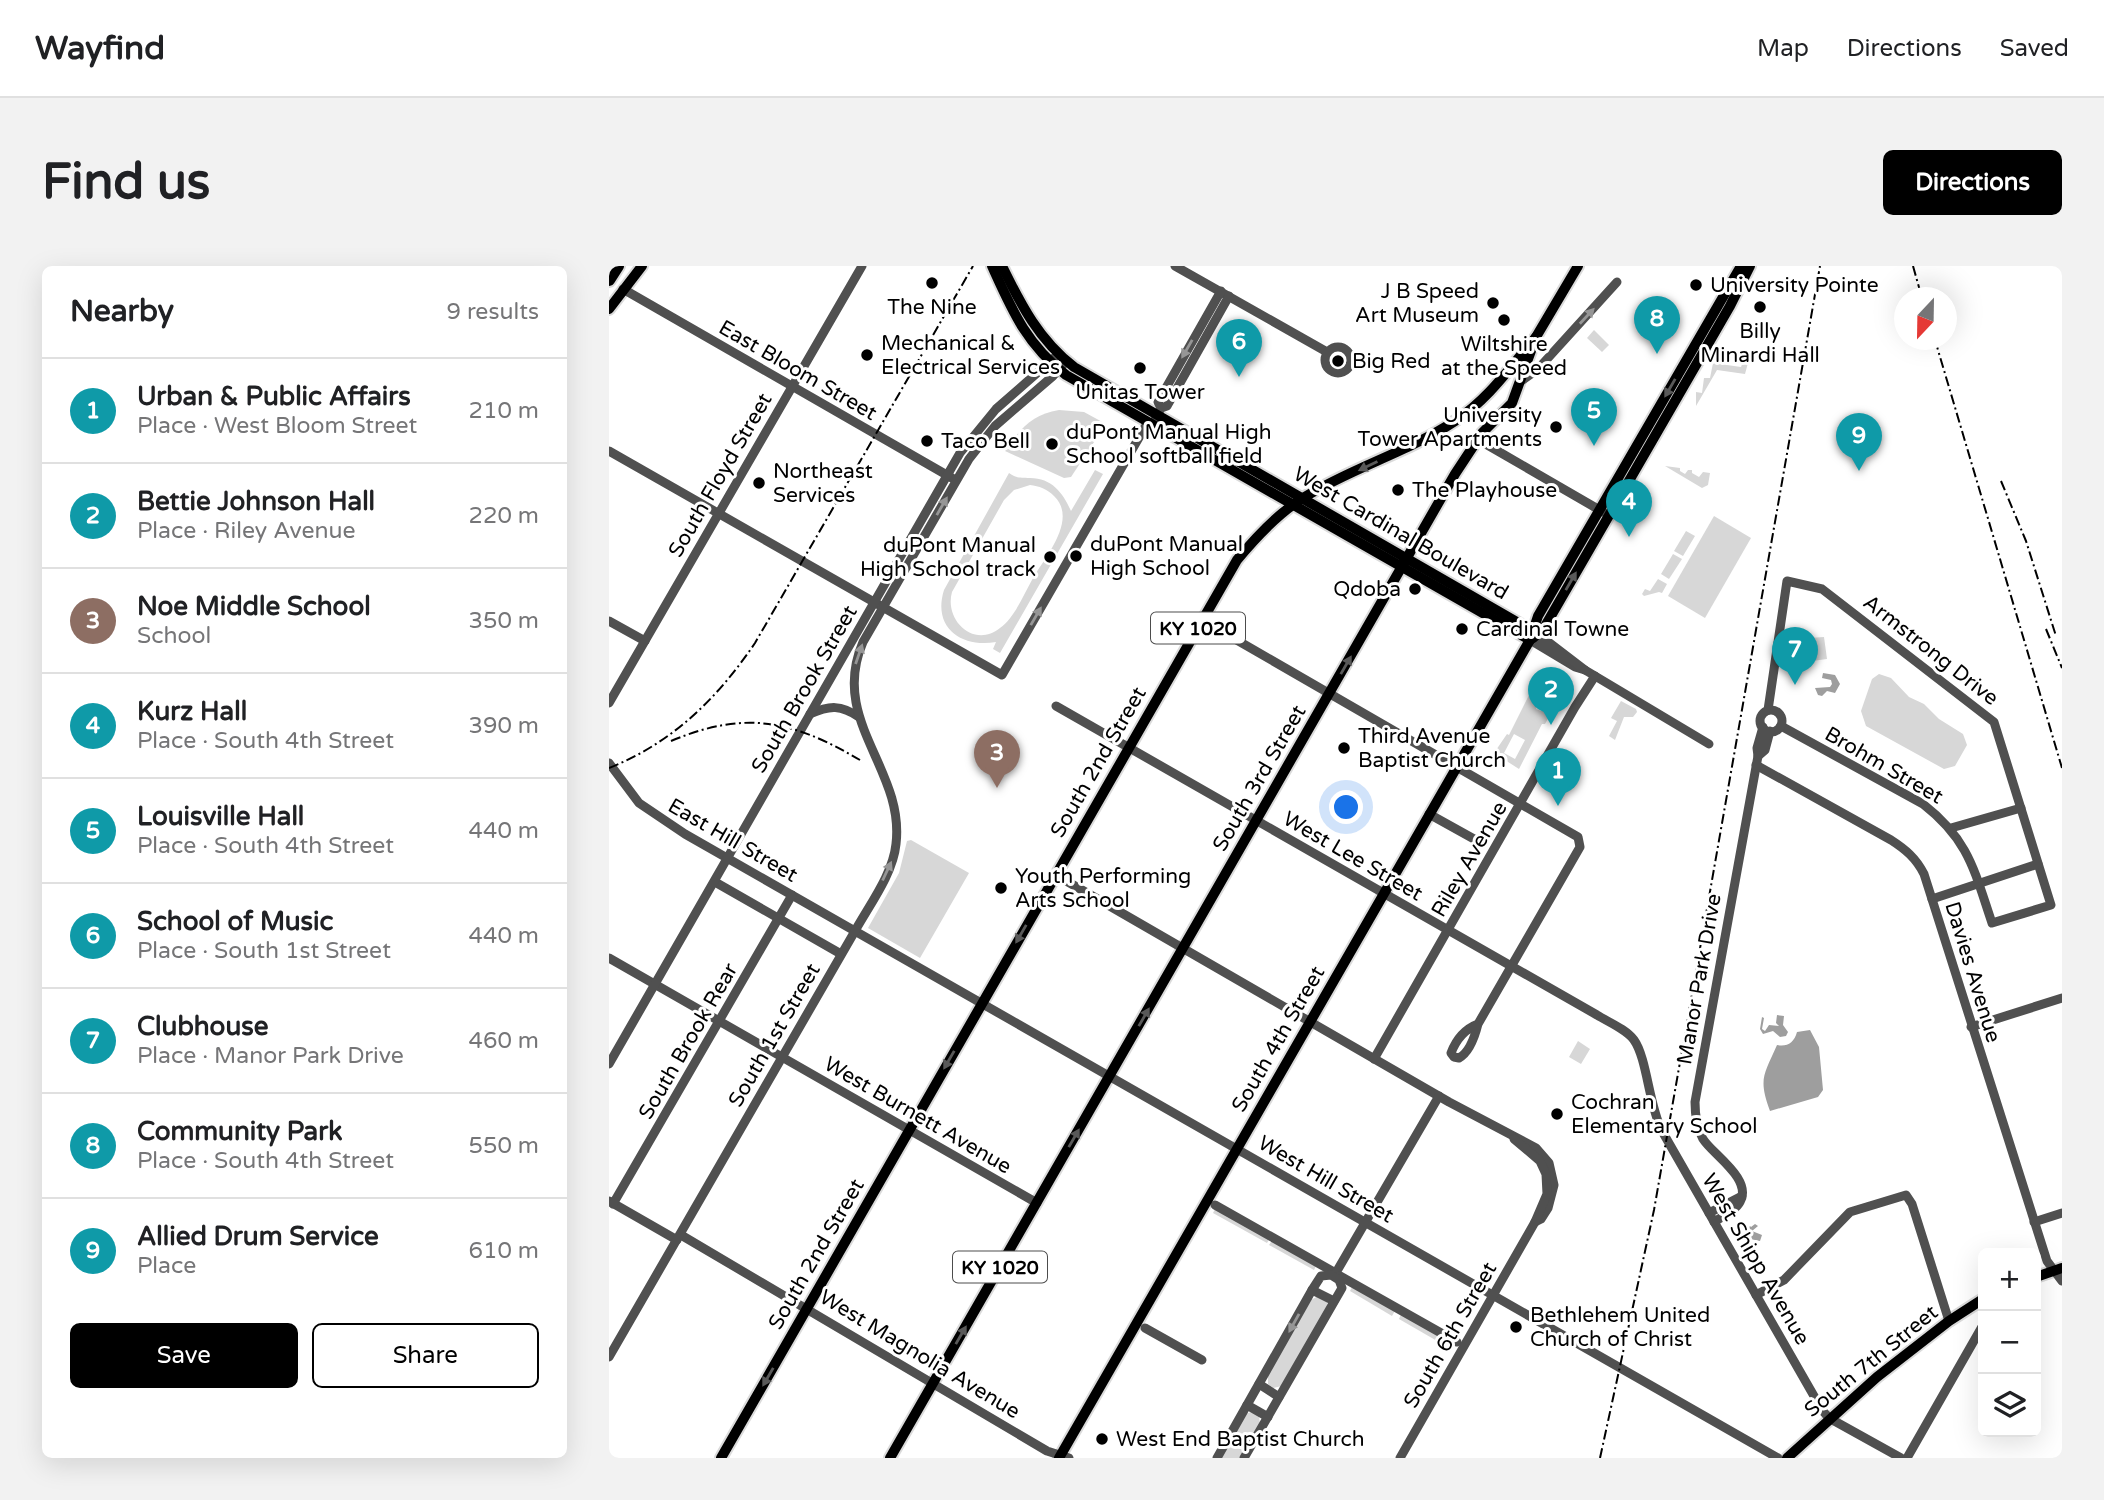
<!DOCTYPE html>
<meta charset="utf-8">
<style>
:root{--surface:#fff;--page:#f2f2f2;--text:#202124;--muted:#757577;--line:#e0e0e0;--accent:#000}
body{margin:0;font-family:"Varela Round",sans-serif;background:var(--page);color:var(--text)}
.controls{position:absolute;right:21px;bottom:21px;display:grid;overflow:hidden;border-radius:10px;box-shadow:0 7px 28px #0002}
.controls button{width:63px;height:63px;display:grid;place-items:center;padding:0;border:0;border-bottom:2px solid var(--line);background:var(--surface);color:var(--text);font:35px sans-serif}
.compass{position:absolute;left:1285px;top:21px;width:63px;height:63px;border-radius:50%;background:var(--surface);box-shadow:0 7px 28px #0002;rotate:202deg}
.you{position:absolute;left:738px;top:542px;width:24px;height:24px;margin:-18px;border:5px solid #fff;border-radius:50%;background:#1a73e8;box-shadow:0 0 0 10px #1a73e833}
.badge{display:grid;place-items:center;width:46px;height:46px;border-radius:50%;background:var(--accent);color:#fff;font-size:23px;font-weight:700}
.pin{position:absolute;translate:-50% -58px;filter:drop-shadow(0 2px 4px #0008)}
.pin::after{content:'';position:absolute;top:37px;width:24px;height:21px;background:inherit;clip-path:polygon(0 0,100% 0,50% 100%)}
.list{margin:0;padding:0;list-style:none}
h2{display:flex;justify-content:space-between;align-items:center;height:91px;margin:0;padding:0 28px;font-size:30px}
h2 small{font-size:23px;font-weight:400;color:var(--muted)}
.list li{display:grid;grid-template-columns:46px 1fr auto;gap:21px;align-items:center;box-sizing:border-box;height:105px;padding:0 28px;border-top:2px solid var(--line)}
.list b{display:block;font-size:26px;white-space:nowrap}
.list p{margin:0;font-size:23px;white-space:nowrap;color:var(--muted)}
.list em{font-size:23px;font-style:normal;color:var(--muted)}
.actions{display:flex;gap:14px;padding:21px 28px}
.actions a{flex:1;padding:16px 0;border:2px solid var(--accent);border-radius:10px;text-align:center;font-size:24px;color:var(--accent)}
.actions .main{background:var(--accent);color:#fff}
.icon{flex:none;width:38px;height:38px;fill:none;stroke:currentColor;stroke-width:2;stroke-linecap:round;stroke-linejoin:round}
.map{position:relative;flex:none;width:1453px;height:1192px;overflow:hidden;border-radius:10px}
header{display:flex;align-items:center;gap:42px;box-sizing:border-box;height:98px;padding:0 35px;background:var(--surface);border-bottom:2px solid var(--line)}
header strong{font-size:33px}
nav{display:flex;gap:38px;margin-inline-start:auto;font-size:24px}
.intro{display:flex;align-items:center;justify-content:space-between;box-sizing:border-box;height:168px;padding:0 42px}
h1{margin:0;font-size:49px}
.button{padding:18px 32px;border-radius:10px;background:var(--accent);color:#fff;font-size:24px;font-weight:700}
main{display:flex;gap:42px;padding:0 42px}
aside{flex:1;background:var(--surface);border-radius:10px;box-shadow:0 7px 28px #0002}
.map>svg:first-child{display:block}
.green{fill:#d7d7d7;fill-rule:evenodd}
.water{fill:#9e9e9e}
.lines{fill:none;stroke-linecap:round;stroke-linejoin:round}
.major-casing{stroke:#dbdbdb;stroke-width:14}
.highway-casing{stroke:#dbdbdb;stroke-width:16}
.minor{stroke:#505050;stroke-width:9}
.major{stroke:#000;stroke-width:10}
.highway{stroke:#000;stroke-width:12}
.rail{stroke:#000;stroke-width:2;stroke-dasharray:10 3.5 2 3.5;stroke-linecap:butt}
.oneway{fill:#969696}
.oneway2{fill:#595959}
.poi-dot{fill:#000;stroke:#fff;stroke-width:2.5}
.labels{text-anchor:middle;stroke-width:6;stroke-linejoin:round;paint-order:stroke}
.shield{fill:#fff;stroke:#4c4c4c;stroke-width:2}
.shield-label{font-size:19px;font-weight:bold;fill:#000}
.poi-label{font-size:21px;fill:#000;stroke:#fff;text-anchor:start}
.street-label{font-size:21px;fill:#000;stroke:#fff}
</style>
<header>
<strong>Wayfind</strong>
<nav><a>Map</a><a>Directions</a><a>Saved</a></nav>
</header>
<div class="intro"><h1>Find us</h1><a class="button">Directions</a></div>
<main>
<aside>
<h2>Nearby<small>9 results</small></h2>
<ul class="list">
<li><span class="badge" style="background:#0f9aa8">1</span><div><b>Urban &amp; Public Affairs</b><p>Place · West Bloom Street</p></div><em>210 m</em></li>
<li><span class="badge" style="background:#0f9aa8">2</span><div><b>Bettie Johnson Hall</b><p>Place · Riley Avenue</p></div><em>220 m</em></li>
<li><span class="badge" style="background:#8d6e63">3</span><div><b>Noe Middle School</b><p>School</p></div><em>350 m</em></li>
<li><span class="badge" style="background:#0f9aa8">4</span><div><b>Kurz Hall</b><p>Place · South 4th Street</p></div><em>390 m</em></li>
<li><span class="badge" style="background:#0f9aa8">5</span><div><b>Louisville Hall</b><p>Place · South 4th Street</p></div><em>440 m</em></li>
<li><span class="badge" style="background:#0f9aa8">6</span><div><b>School of Music</b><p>Place · South 1st Street</p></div><em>440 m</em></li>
<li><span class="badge" style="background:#0f9aa8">7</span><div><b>Clubhouse</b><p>Place · Manor Park Drive</p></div><em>460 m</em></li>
<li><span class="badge" style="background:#0f9aa8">8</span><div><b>Community Park</b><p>Place · South 4th Street</p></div><em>550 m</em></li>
<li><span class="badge" style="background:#0f9aa8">9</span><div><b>Allied Drum Service</b><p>Place</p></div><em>610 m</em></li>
</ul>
<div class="actions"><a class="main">Save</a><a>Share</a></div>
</aside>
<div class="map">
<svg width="1453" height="1192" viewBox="0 0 1453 1192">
<rect width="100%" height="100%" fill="#fff"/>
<g class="green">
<path d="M985,64l15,15 -7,7 -15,-14z"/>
<path d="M1134,96l5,1 -3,11 -28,-4 -21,36v-14l6,1 2,-15h6l3,-15 28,4z"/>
<path d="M450,144l25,2 22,12 -35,53 -7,1 -59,-27c14,-21 27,-37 54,-41z"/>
<path d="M1056,200l15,2v3l5,3 3,-4h4v3l7,4 4,-5 7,1 -2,12 -6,3z"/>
<path d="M486,204l8,4 -103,179 -7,-4 3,-7c-34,6 -64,-14 -52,-52l65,-117c9,6 11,4 21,5 22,0 33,15 41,33zM421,219c9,1 17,4 24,11 24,23 -8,60 -21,82 -9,16 -18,39 -33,50 -26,21 -56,-8 -48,-36l52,-92 10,-10z"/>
<path d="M1105,250l37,22 -46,80 -37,-22z"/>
<path d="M1077,265l9,5 -12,20 -9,-5z"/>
<path d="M1064,288l9,5 -13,20 -8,-5z"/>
<path d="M1049,313l9,5 -5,9 -3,-1 -15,4 -2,-2 3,-5 5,2z"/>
<path d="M1215,371l3,22 -15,2 -3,-23z"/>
<path d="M1270,408l12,4 18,19 15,7 15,15 24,15 4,11 -12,21 -11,3 -78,-43 -5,-15 11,-32z"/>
<path d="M941,416l13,9 -18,33h-3l-23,45 -25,-16 13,-19 2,1 22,-44 5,-1 5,4 -5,15 5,2 7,-1 6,-11 -10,-6zM905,468l11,6 -10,19 -11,-6z"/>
<path d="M1012,435l15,8 1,3 -4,5h-9l-9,23 -6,-4 8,-15 -6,-3z"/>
<path d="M302,574l58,33 -49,85 -52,-30 31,-55 8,-32z"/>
<path d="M969,775l12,8 -9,15 -12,-7z"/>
<path d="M607,941l54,31 -3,5 -54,-30z"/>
<path d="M664,973l44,25 -3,6 -45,-25z"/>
<path d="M744,1019l43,24 -4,7 -42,-25z"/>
<path d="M709,1030l9,5 1,4 -46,81 -9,2 -5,-4v-9l43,-75z"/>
<path d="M793,1046l53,30 -4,7 -52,-30z"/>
<path d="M642,1146l8,4 1,8 -19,34h-21l25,-44z"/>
</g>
<g class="water">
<path d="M1214,407l12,2 5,9 -5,9 -8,-2 -5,5 -4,-1 -3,-7 15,-1 2,-3 -1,-4 -9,-2z"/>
<path d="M1168,749l7,1 -1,9 5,7 -2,4 -6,1 -7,-6 -10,3 -3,-5 2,-12 2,1 -2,11 3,2 4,-6 10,1 -3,-3z"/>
<path d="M1201,764l9,17 4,43 -5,7 -48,14c-12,-33 -6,-36 7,-66 10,2 17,-2 20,-13z"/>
<path d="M1146,958l3,2 -6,5 10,4 -2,6 -10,-2 2,5 -3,2 -4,-5 -1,-8 6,-7 1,1z"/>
</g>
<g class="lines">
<g class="major-casing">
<g id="major">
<path d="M383,0c20,44 34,78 74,109l464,265"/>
<path d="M393,0c19,39 37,74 72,101l462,266"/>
<path d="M0,43l33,-43"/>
<path d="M924,372l11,-10 186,-322 20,-40"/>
<path d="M1427,1011l26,-9"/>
<path d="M112,1192l516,-898c19,-23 40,-46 66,-62 48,-30 105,-46 152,-77 34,-22 56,-55 81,-84"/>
<path d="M281,1192l565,-984 27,-41 30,-30 24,-66 42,-71"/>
<path d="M450,1192l471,-818 8,-24 203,-350"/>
<path d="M1178,1192l90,-81 72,-56 34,-22"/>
</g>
</g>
<g class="highway-casing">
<path id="highway" d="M0,14l9,-14"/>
</g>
<g class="minor">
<path d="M566,0l152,86"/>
<path d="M14,23l329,189"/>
<circle cx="729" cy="94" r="13"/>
<path d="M912,115l17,-12 79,-87"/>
<path d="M552,142l-3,-6 63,-111"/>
<path d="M546,154l6,-12 6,-2 62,-110"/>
<path d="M868,173l126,73"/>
<path d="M0,185l393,224 146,-253"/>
<path d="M593,354l376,217 2,10 -102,177c-13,5 -22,16 -27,29l3,4 5,1c11,-6 16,-22 19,-34"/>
<path d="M0,355l36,20"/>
<path d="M921,374l45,27 10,3 -47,-36"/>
<path d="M976,404l124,74"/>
<path d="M0,437l253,-437"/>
<path d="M447,440l541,309c11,7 29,14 37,25 13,18 15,66 28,91l160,279 7,8 72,40"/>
<path d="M1159,444l19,-129 35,8 172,133 57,183 -59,18c-18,-53 -23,-83 -69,-119l-142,-78"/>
<circle cx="1162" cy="455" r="11"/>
<path d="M201,448c20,-9 31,-9 49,3"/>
<path d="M1154,461l-6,21 1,8 7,-6 5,-19"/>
<path d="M0,497l30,40 46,31 1093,624"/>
<path d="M1147,499l135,75c14,9 25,18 33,34l123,387 15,20"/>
<path d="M820,548l54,30"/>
<path d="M1342,562l70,-20"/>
<path d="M447,609l393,227 87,46 13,15 5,22 -6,23 -7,11 -6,3"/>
<path d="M106,616l126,72"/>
<path d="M1323,633l106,-35"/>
<path d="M0,692l428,245"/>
<path d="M1362,761l91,-29"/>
<path d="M765,793l201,-352 20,-31"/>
<path d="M0,798l351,-611 36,-44 58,-51"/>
<path d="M0,935l68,39"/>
<path d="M4,938l179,-309"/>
<path d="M606,939l117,66"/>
<path d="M1100,947l33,-17"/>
<path d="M1105,956c9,-6 22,-12 26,-20 13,-23 -28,-48 -37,-63 -6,-11 -8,-25 -8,-37l63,-346"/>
<path d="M1425,956l28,-9"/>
<path d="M72,969l366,216 22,7"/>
<path d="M725,1010l105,-180"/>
<path d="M731,1010l117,66"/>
<path d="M703,1024l22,11"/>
<path d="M1147,1029l28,-15 66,-68 56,-17 6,9 37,117"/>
<path d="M536,1062l57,32"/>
<path d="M0,1091l246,-426c15,-27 38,-57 41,-87 9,-75 -67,-123 -33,-202l106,-183 26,-33 58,-50 10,-11"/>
<path d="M650,1118l20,13"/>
<path d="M638,1139l21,12"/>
<path d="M608,1192l95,-168 9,-14 10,-1 8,5 3,8 -98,170"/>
<path d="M791,1192l135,-236 12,-28 -1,-20 -6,-13 -26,-22"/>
<path d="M1298,1192l76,-133"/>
</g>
<use href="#major" class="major"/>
<use href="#highway" class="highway"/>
<g class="rail">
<path d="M1304,0l9,32"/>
<path d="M1326,74l127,428"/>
<path d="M1392,215l25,60 30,95"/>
<path d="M1437,363l16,39"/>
<path d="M62,475c74,-31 121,-21 189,19"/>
<path d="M0,502c63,-25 108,-69 146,-125l218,-377"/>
<path d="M991,1192l54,-248 166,-944"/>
</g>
</g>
<defs><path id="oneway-solid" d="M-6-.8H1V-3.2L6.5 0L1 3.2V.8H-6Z" transform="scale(1.75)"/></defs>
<g class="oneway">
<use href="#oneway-solid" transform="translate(978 50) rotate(-47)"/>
<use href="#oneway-solid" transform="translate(578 83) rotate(120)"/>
<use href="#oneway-solid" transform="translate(333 240) rotate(-60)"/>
<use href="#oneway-solid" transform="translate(427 350) rotate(-60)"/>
<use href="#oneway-solid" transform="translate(250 388) rotate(-71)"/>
<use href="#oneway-solid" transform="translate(278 605) rotate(-65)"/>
<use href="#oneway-solid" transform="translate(685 1057) rotate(119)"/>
</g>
<g class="oneway2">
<use href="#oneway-solid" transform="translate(1061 122) rotate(120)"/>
<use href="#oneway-solid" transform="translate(759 200) rotate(154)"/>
<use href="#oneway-solid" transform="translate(962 315) rotate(-60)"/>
<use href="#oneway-solid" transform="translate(737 399) rotate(-60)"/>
<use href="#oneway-solid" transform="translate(412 668) rotate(120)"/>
<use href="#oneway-solid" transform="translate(535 751) rotate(-60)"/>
<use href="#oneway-solid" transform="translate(340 794) rotate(120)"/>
<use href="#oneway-solid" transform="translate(465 872) rotate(-60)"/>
<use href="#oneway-solid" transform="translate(352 1069) rotate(-60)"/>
<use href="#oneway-solid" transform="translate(159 1111) rotate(120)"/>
</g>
<g class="poi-dot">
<circle cx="323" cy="17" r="7"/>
<circle cx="1087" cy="19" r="7"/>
<circle cx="884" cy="37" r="7"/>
<circle cx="1151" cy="41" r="7"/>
<circle cx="895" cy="54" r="7"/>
<circle cx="258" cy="89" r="7"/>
<circle cx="729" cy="95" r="7"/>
<circle cx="531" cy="102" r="7"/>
<circle cx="947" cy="161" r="7"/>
<circle cx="318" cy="175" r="7"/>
<circle cx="443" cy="178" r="7"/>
<circle cx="150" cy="217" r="7"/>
<circle cx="789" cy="224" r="7"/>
<circle cx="467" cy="290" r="7"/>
<circle cx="441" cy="291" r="7"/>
<circle cx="806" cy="323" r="7"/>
<circle cx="853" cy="363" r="7"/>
<circle cx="735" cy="482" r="7"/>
<circle cx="392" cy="622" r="7"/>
<circle cx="948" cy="848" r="7"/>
<circle cx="907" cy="1061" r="7"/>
<circle cx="493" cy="1173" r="7"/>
</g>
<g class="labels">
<g class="shield">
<rect x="542" y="346.5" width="94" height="31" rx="5"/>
<rect x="344" y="985.5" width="94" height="31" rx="5"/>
</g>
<g class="shield-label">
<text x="589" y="369">KY 1020</text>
<text x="391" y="1008">KY 1020</text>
</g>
<g class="poi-label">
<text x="1101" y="26">University Pointe</text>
<text x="870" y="32" text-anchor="end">J B Speed<tspan x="870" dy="24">Art Museum</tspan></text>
<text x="323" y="48" text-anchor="middle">The Nine</text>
<text x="1151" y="72" text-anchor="middle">Billy<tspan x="1151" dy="24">Minardi Hall</tspan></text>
<text x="272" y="84">Mechanical &amp;<tspan x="272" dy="24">Electrical Services</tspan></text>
<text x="895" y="85" text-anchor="middle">Wiltshire<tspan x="895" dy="24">at the Speed</tspan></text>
<text x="743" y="102">Big Red</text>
<text x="531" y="133" text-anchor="middle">Unitas Tower</text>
<text x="933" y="156" text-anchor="end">University<tspan x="933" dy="24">Tower Apartments</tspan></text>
<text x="457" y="173">duPont Manual High<tspan x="457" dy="24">School softball field</tspan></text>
<text x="332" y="182">Taco Bell</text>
<text x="164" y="212">Northeast<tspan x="164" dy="24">Services</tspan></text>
<text x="803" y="231">The Playhouse</text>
<text x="481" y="285">duPont Manual<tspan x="481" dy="24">High School</tspan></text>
<text x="427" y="286" text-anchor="end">duPont Manual<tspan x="427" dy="24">High School track</tspan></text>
<text x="792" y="330" text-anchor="end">Qdoba</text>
<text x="867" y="370">Cardinal Towne</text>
<text x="749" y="477">Third Avenue<tspan x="749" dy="24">Baptist Church</tspan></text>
<text x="406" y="617">Youth Performing<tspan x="406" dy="24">Arts School</tspan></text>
<text x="962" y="843">Cochran<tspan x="962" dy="24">Elementary School</tspan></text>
<text x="921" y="1056">Bethlehem United<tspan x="921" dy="24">Church of Christ</tspan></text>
<text x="507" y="1180">West End Baptist Church</text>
</g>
<g class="street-label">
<text transform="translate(189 104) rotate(30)" y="7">East Bloom Street</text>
<text transform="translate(111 209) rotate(-60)" y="7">South Floyd Street</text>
<text transform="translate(792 267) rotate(30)" y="7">West Cardinal Boulevard</text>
<text transform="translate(1322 384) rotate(38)" y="7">Armstrong Drive</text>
<text transform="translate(195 423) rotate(-60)" y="7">South Brook Street</text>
<text transform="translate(489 496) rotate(-60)" y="7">South 2nd Street</text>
<text transform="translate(1275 499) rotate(30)" y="7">Brohm Street</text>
<text transform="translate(650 512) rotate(-60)" y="7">South 3rd Street</text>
<text transform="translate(124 574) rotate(30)" y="7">East Hill Street</text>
<text transform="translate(744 590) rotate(30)" y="7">West Lee Street</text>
<text transform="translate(860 593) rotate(-60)" y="7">Riley Avenue</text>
<text transform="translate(1364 706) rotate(73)" y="7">Davies Avenue</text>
<text transform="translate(1090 713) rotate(-80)" y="7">Manor Park Drive</text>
<text transform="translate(165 769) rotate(-60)" y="7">South 1st Street</text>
<text transform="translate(669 773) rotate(-60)" y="7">South 4th Street</text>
<text transform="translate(79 775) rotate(-60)" y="7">South Brook Rear</text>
<text transform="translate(309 849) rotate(30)" y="7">West Burnett Avenue</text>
<text transform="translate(717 913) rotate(30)" y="7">West Hill Street</text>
<text transform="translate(207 988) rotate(-60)" y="7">South 2nd Street</text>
<text transform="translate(1147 993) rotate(60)" y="7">West Shipp Avenue</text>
<text transform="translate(841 1069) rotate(-60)" y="7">South 6th Street</text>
<text transform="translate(311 1088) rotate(31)" y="7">West Magnolia Avenue</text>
<text transform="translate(1262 1095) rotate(-39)" y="7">South 7th Street</text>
</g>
</g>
</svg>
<div class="controls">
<button>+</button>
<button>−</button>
<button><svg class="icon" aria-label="layers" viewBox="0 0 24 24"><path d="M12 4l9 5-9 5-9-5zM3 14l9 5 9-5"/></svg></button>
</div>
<svg class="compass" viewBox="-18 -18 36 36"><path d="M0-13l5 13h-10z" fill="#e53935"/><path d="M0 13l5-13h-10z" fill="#757577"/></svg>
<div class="you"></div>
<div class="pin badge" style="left:949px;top:540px;background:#0f9aa8">1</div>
<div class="pin badge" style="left:942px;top:459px;background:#0f9aa8">2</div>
<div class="pin badge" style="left:388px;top:522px;background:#8d6e63">3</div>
<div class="pin badge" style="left:1020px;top:271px;background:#0f9aa8">4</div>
<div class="pin badge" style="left:985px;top:180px;background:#0f9aa8">5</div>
<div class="pin badge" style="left:630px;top:111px;background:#0f9aa8">6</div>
<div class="pin badge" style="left:1186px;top:419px;background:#0f9aa8">7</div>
<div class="pin badge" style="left:1048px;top:88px;background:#0f9aa8">8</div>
<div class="pin badge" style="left:1250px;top:205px;background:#0f9aa8">9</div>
</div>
</main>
